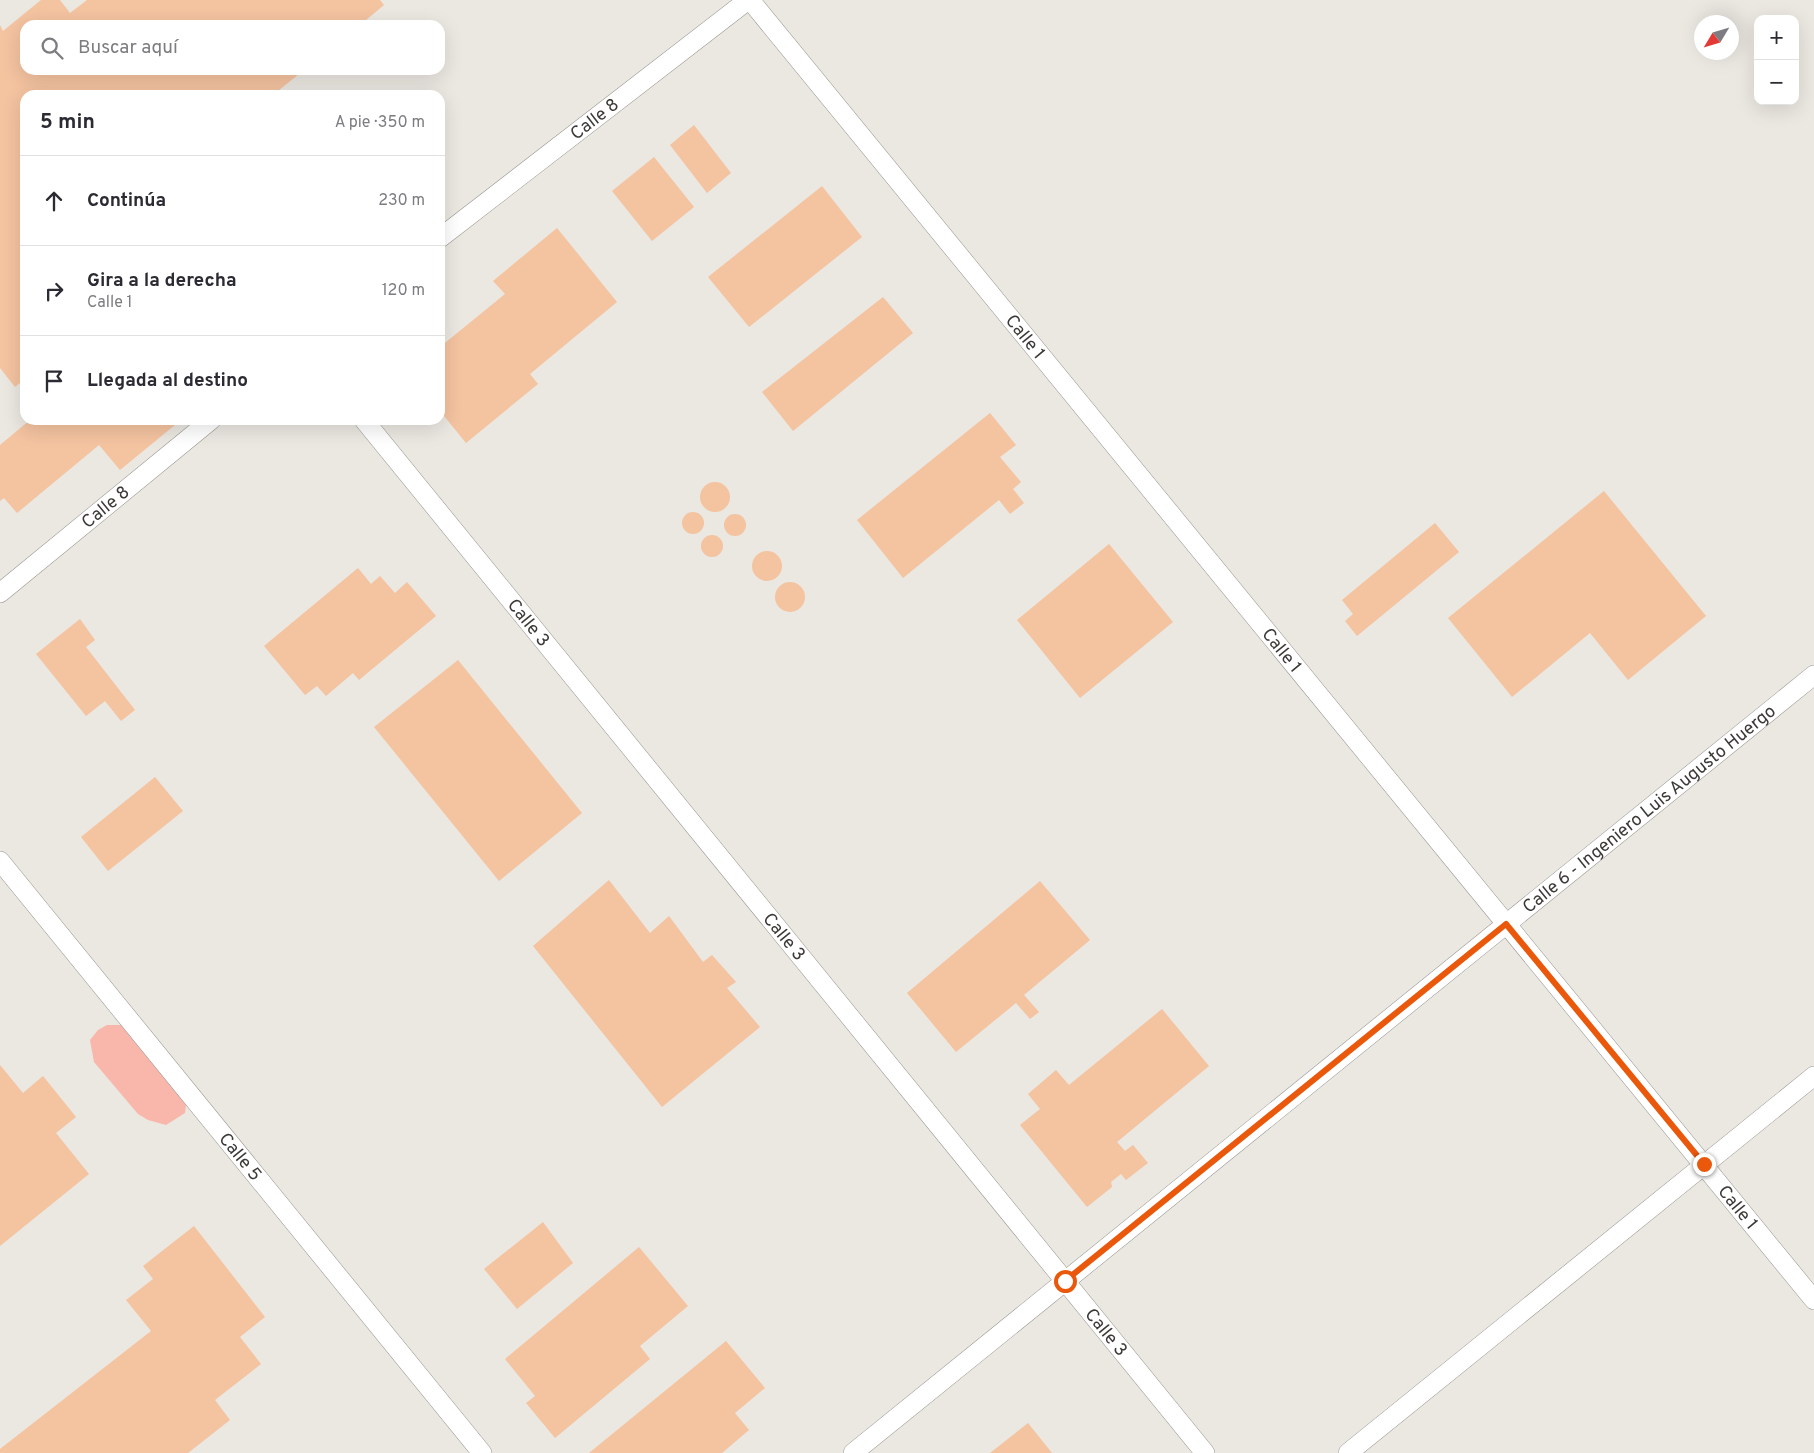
<!DOCTYPE html>
<html lang="es">
<meta charset="utf-8">
<style>
:root{--surface:#fff;--page:#f2f2f3;--text:#2b2b33;--muted:#7c7c81;--line:#e1e1e2}
body{margin:0;font-family:Overpass,sans-serif;background:var(--page);color:var(--text)}
.controls{position:absolute;right:15px;top:15px;display:grid;overflow:hidden;border-radius:10px;box-shadow:0 5px 20px #0002}
.controls button{width:45px;height:45px;display:grid;place-items:center;padding:0;border:0;border-bottom:1px solid var(--line);background:var(--surface);color:var(--text);font:25px sans-serif}
.compass{position:absolute;left:1694px;top:15px;width:45px;height:45px;border-radius:50%;background:var(--surface);box-shadow:0 5px 20px #0002;rotate:232deg}
.stop{position:absolute;width:15px;height:15px;margin:-11px;border:4px solid #ea580c;border-radius:50%;background:#fff}
.stop.end{background:#ea580c;border-color:#fff;box-shadow:0 1px 5px #0008}
.list{margin:0;padding:0;list-style:none}
h2{display:flex;justify-content:space-between;align-items:center;height:65px;margin:0;padding:0 20px;font-size:21px}
h2 small{font-size:16px;font-weight:400;color:var(--muted)}
.list li{display:grid;grid-template-columns:32px 1fr auto;gap:15px;align-items:center;box-sizing:border-box;height:90px;padding:0 20px;border-top:1px solid var(--line)}
.list b{display:block;font-size:19px;white-space:nowrap}
.list p{margin:0;font-size:16px;white-space:nowrap;color:var(--muted)}
.list em{font-size:16px;font-style:normal;color:var(--muted)}
.icon{flex:none;width:28px;height:28px;fill:none;stroke:currentColor;stroke-width:2;stroke-linecap:round;stroke-linejoin:round}
.map{position:relative;flex:none;width:1814px;height:1453px;overflow:hidden}
.search{position:absolute;background:var(--surface);box-shadow:0 5px 20px #0002;left:20px;top:20px;width:425px;height:55px;display:flex;align-items:center;gap:12px;box-sizing:border-box;padding:0 18px;border-radius:15px;color:var(--muted);font-size:19px}
.panel{position:absolute;background:var(--surface);box-shadow:0 5px 20px #0002;left:20px;top:90px;width:425px;height:335px;border-radius:15px}
.map>svg:first-child{display:block}
.green{fill:#f8b7aa}
.building{fill:#f4c3a0}
.lines{fill:none;stroke-linecap:round;stroke-linejoin:round}
.minor-casing{stroke:#989590;stroke-width:20}
.minor{stroke:#fff;stroke-width:19}
.route{stroke:#ea580c;stroke-width:6}
.labels{text-anchor:middle;stroke-width:4;stroke-linejoin:round;paint-order:stroke}
.street-label{font-size:18px;fill:#3b3a37;stroke:#ebe7e1}
</style>
<div class="map">
<svg width="1814" height="1453" viewBox="0 0 1814 1453">
<rect width="100%" height="100%" fill="#ebe7e1"/>
<path class="green" d="M107,1025h14l9,6 56,74 -1,8 -19,12 -18,-5 -10,-6 -44,-52 -4,-22 8,-10z"/>
<g class="building">
<path d="M41,0h19l10,13 17,-13h293l4,5 -24,20h-335v45h279l-31,25h-248v284l-10,8 -15,-19v-343l3,6z"/>
<path d="M694,125l37,48 -24,20 -37,-48z"/>
<path d="M654,157l40,50 -42,34 -40,-50z"/>
<path d="M822,186l40,51 -113,90 -41,-50z"/>
<path d="M557,228l60,74 -87,72 8,10 -72,59 -26,-32v-64l65,-53 -12,-13z"/>
<path d="M883,297l30,36 -120,98 -31,-39z"/>
<path d="M990,413l26,32 -16,12 21,25 -8,7 11,14 -14,11 -11,-14 -96,78 -46,-58z"/>
<path d="M30,420h151l-61,50 -21,-25 -82,68 -13,-15 -4,3v-56z"/>
<circle cx="715" cy="497" r="15"/>
<path d="M1604,491l102,125 -78,64 -38,-47 -78,64 -64,-79z"/>
<circle cx="693" cy="523" r="11"/>
<circle cx="735" cy="525" r="11"/>
<path d="M1435,523l24,29 -102,84 -12,-15 8,-7 -11,-14z"/>
<circle cx="712" cy="546" r="11"/>
<path d="M1109,544l64,78 -93,76 -63,-78z"/>
<circle cx="767" cy="566" r="15"/>
<path d="M358,568l13,16 9,-8 15,17 12,-11 29,34 -77,64 -6,-7 -27,23 -9,-10 -12,9 -41,-49z"/>
<circle cx="790" cy="597" r="15"/>
<path d="M80,619l15,21 -9,7 49,63 -14,11 -16,-20 -19,15 -50,-62z"/>
<path d="M458,660l124,153 -83,68 -125,-154z"/>
<path d="M155,777l28,34 -75,60 -27,-34z"/>
<path d="M609,880l41,53 19,-17 34,46 9,-7 24,27 -9,6 33,39 -98,80 -129,-161z"/>
<path d="M1040,881l50,59 -66,55 15,17 -9,7 -14,-16 -60,49 -49,-59z"/>
<path d="M1162,1009l47,57 -92,76 8,9 8,-6 15,18 -22,17 -5,-6 -10,8 1,5 -25,20 -67,-82 20,-16 -12,-15 28,-24 13,15z"/>
<path d="M0,1065l23,28 20,-17 33,41 -20,16 33,41 -89,72z"/>
<path d="M543,1222l30,41 -56,46 -33,-40z"/>
<path d="M194,1226l71,91 -25,20 21,27 -46,36 15,20 -42,33h-188v-4l151,-118 -25,-31 27,-21 -10,-13z"/>
<path d="M639,1247l49,59 -48,40 10,13 -95,79 -29,-35 9,-7 -30,-37z"/>
<path d="M726,1341l39,47 -30,25 14,17 -27,23h-133z"/>
<path d="M1028,1423l24,30h-62z"/>
</g>
<g class="lines">
<g class="minor-casing">
<g id="minor">
<path id="s1" d="M750,0l1064,1300"/>
<path id="s2" d="M440,238l308,-238"/>
<path id="s3" d="M364,420l841,1033"/>
<path id="s4" d="M0,593l211,-173"/>
<path id="s5" d="M0,861l482,592"/>
<path id="s6" d="M853,1453l961,-778"/>
<path d="M1348,1453l466,-377"/>
</g>
</g>
<use href="#minor" class="minor"/>
</g>
<g class="lines">
<path class="route" d="M1065,1281l441,-357 198,240"/>
</g>
<g class="labels">
<g class="street-label">
<text dy="6" stroke="none"><textPath href="#s2" startOffset="195">Calle 8</textPath></text>
<text dy="6" stroke="none"><textPath href="#s1" startOffset="435">Calle 1</textPath></text>
<text dy="6" stroke="none"><textPath href="#s4" startOffset="136">Calle 8</textPath></text>
<text dy="6" stroke="none"><textPath href="#s3" startOffset="261">Calle 3</textPath></text>
<text dy="6" stroke="none"><textPath href="#s1" startOffset="840">Calle 1</textPath></text>
<text dy="6" stroke="none"><textPath href="#s6" startOffset="1024">Calle 6 - Ingeniero Luis Augusto Huergo</textPath></text>
<text dy="6" stroke="none"><textPath href="#s3" startOffset="666">Calle 3</textPath></text>
<text dy="6" stroke="none"><textPath href="#s5" startOffset="381">Calle 5</textPath></text>
<text dy="6" stroke="none"><textPath href="#s1" startOffset="1560">Calle 1</textPath></text>
<text dy="6" stroke="none"><textPath href="#s3" startOffset="1176">Calle 3</textPath></text>
</g>
</g>
</svg>
<div class="controls">
<button>+</button>
<button>−</button>
</div>
<svg class="compass" viewBox="-18 -18 36 36"><path d="M0-13l5 13h-10z" fill="#e53935"/><path d="M0 13l5-13h-10z" fill="#7c7c81"/></svg>
<div class="stop" style="left:1065px;top:1281px"></div>
<div class="stop end" style="left:1704px;top:1164px"></div>
<div class="search"><svg class="icon" aria-label="search" viewBox="0 0 24 24"><circle cx="10" cy="10" r="6"/><path d="M15 15l6 6"/></svg>Buscar aquí</div>
<section class="panel">
<h2>5 min<small>A pie · 350 m</small></h2>
<ul class="list">
<li><svg class="icon" aria-label="ahead" viewBox="0 0 24 24"><path d="M12 20V5M6 11l6-6 6 6"/></svg><div><b>Continúa</b></div><em>230 m</em></li>
<li><svg class="icon" aria-label="right" viewBox="0 0 24 24"><path d="M7 20v-9h11M14 6l5 5-5 5"/></svg><div><b>Gira a la derecha</b><p>Calle 1</p></div><em>120 m</em></li>
<li><svg class="icon" aria-label="arrive" viewBox="0 0 24 24"><path d="M6 21V4h12l-3 4 3 4H6"/></svg><div><b>Llegada al destino</b></div></li>
</ul>
</section>
</div>
